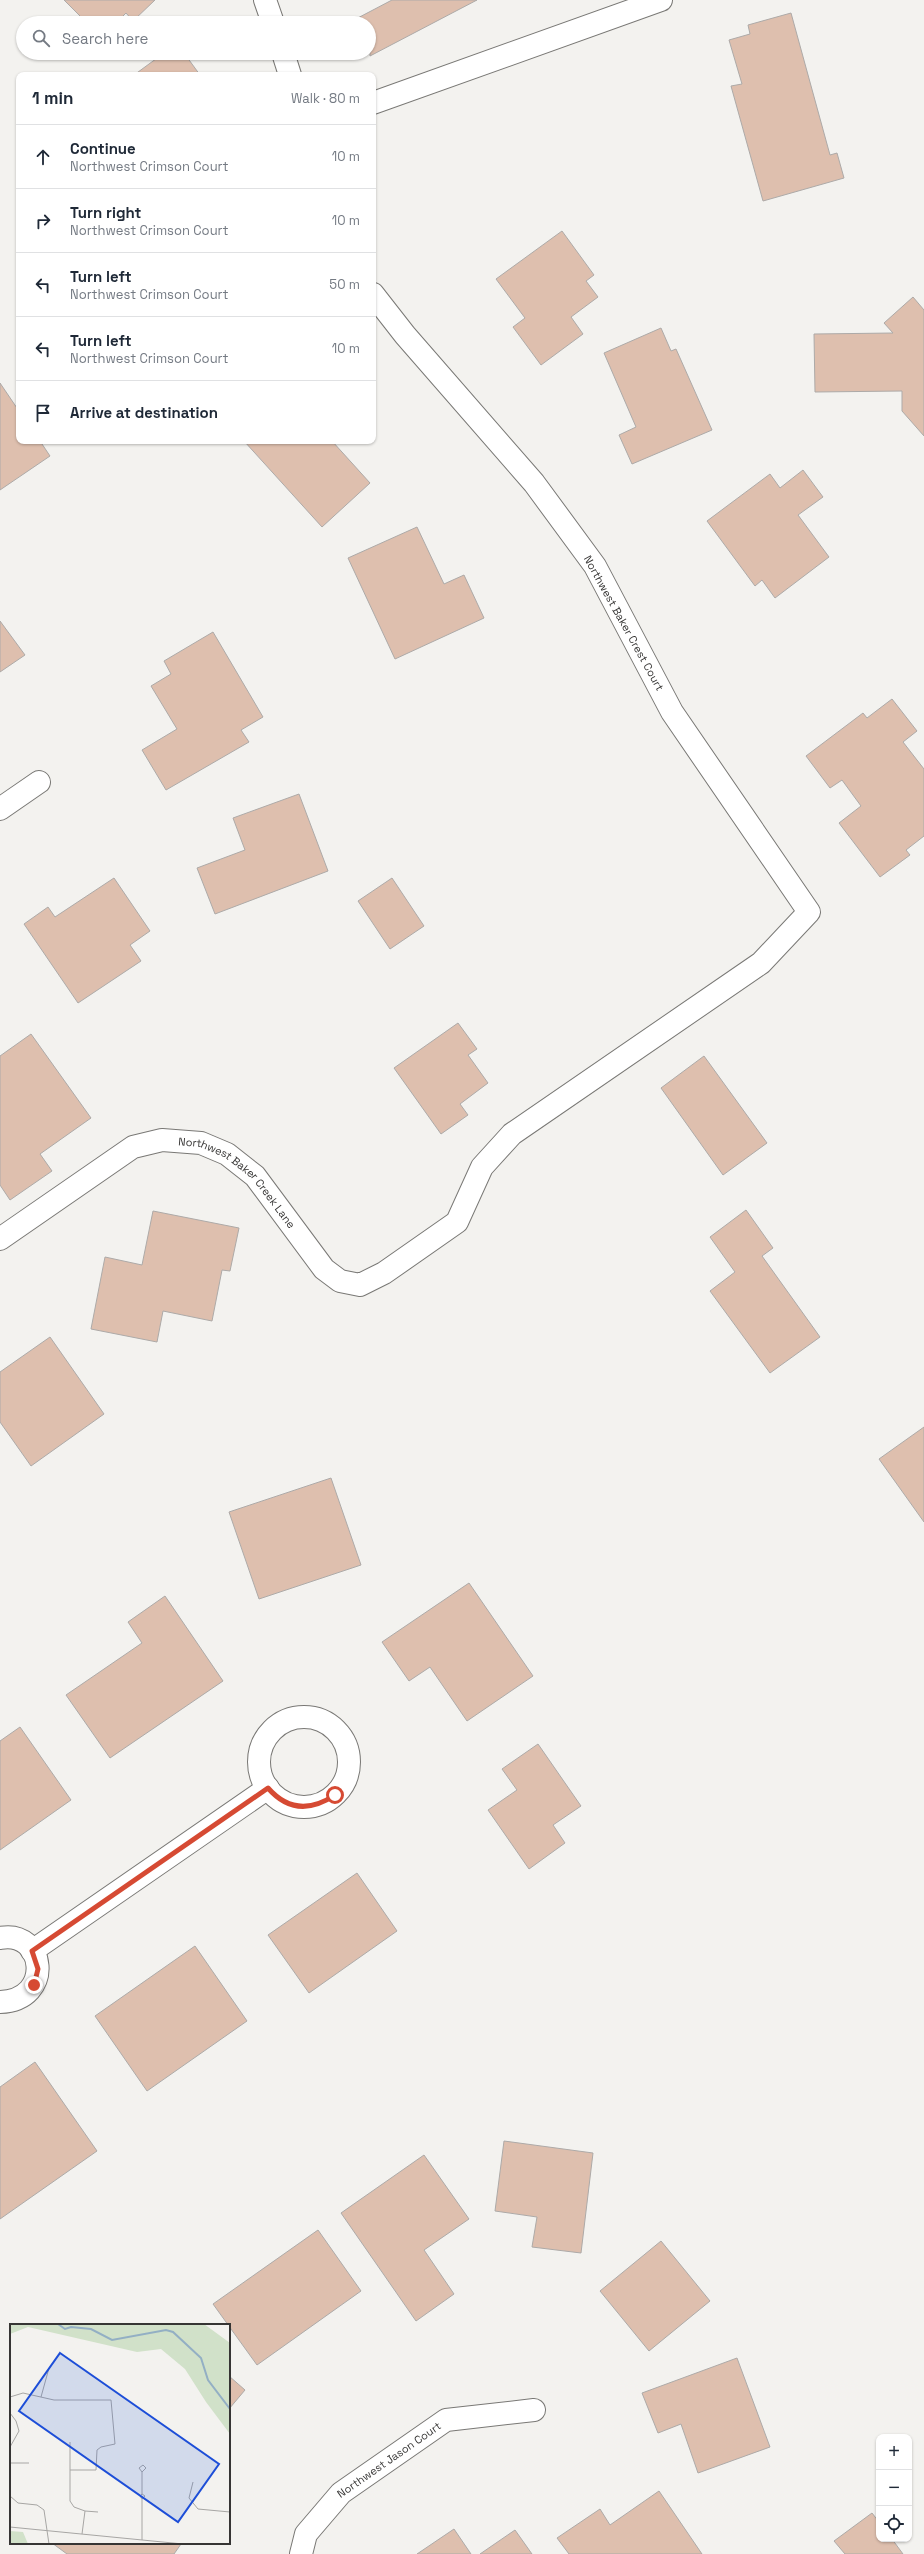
<!DOCTYPE html>
<meta charset="utf-8">
<style>
:root{--surface:#fff;--page:#f2f2f3;--text:#1f2937;--muted:#747a83;--line:#e0e1e3}
body{margin:0;font-family:"Space Grotesk",sans-serif;background:var(--page);color:var(--text)}
.controls{position:absolute;right:12px;bottom:12px;display:grid;overflow:hidden;border-radius:8px;box-shadow:0 1px 3px #0004}
.controls button{width:36px;height:36px;display:grid;place-items:center;padding:0;border:0;border-bottom:1px solid var(--line);background:var(--surface);color:var(--text);font:20px sans-serif}
.stop{position:absolute;width:12px;height:12px;margin:-9px;border:3px solid #d64a33;border-radius:50%;background:#fff}
.stop.end{background:#d64a33;border-color:#fff;box-shadow:0 1px 4px #0008}
.list{margin:0;padding:0;list-style:none}
h2{display:flex;justify-content:space-between;align-items:center;height:52px;margin:0;padding:0 16px;font-size:17px}
h2 small{font-size:13px;font-weight:400;color:var(--muted)}
.list li{display:grid;grid-template-columns:26px 1fr auto;gap:12px;align-items:center;box-sizing:border-box;height:64px;padding:0 16px;border-top:1px solid var(--line)}
.list b{display:block;font-size:15px;white-space:nowrap}
.list p{margin:0;font-size:13px;white-space:nowrap;color:var(--muted)}
.list em{font-size:13px;font-style:normal;color:var(--muted)}
.icon{flex:none;width:22px;height:22px;fill:none;stroke:currentColor;stroke-width:2;stroke-linecap:round;stroke-linejoin:round}
.map{position:relative;flex:none;width:924px;height:2554px;overflow:hidden}
.search{position:absolute;background:var(--surface);box-shadow:0 1px 3px #0004;left:16px;top:16px;width:360px;height:44px;display:flex;align-items:center;gap:10px;box-sizing:border-box;padding:0 14px;border-radius:22px;color:var(--muted);font-size:15px}
.panel{position:absolute;background:var(--surface);box-shadow:0 1px 3px #0004;left:16px;top:72px;width:360px;height:372px;border-radius:8px}
.map>svg:first-child{display:block}
.building{fill:#debfae;stroke:#adaaa8}
.lines{fill:none;stroke-linecap:round;stroke-linejoin:round}
.minor-casing{stroke:#797875;stroke-width:24}
.minor{stroke:#fff;stroke-width:22}
.route{stroke:#d64a33;stroke-width:5}
.labels{text-anchor:middle;stroke-width:3;stroke-linejoin:round;paint-order:stroke}
.street-label{font-size:11px;fill:#363534;stroke:#fff}
.inset-river{fill:none;stroke:#93afc4;stroke-width:2}
.inset-road{fill:none;stroke:#a7a6a4;stroke-width:1}
.view{fill:#1d4ed8;fill-opacity:0.15;stroke:#1d4ed8;stroke-width:2}
.inset-edge{fill:none;stroke:#363534;stroke-width:2}
</style>
<div class="map">
<svg width="924" height="2554" viewBox="0 0 924 2554">
<rect width="100%" height="100%" fill="#f3f2ef"/>
<g class="building">
<path d="M64,0h91l-22,21 -7,-8 -10,10h-29z"/>
<path d="M392,0h85l-107,56 -1,-33h-16l-1,-2z"/>
<path d="M791,13l39,142 7,-2 7,25 -81,23 -32,-115 11,-2 -13,-44 21,-6 -2,-9z"/>
<path d="M164,53h20l16,22h-66z"/>
<path d="M562,231l32,44 -8,6 12,16 -27,20 12,17 -42,31 -28,-38 12,-9 -29,-39z"/>
<path d="M913,297l11,13v126l-22,-25v-20l-87,1 -1,-58 79,-1 -9,-10z"/>
<path d="M661,328l10,23 5,-2 36,81 -80,34 -13,-29 17,-8 -32,-74z"/>
<path d="M0,383l19,28v30h21l10,15 -50,34z"/>
<path d="M244,441h88l38,42 -48,44z"/>
<path d="M803,470l20,27 -25,18 31,42 -54,41 -13,-18 -7,6 -48,-65 63,-47 10,14z"/>
<path d="M417,527l27,57 20,-9 20,43 -89,41 -47,-101z"/>
<path d="M0,621l25,34 -25,17z"/>
<path d="M213,632l50,85 -22,13 8,12 -83,48 -24,-40 35,-21 -26,-43 20,-12 -7,-13z"/>
<path d="M892,699l25,32 -14,11 21,27v67l-18,14 4,5 -30,22 -41,-54 22,-17 -19,-26 -12,8 -24,-32 57,-43 4,5z"/>
<path d="M299,794l29,77 -113,43 -18,-46 48,-18 -12,-32z"/>
<path d="M114,878l36,53 -20,14 11,16 -63,42 -54,-79 24,-17 7,10z"/>
<path d="M392,878l32,48 -34,23 -32,-48z"/>
<path d="M458,1023l19,26 -9,6 20,28 -28,21 8,11 -27,19 -47,-66z"/>
<path d="M31,1034l60,84 -51,36 12,17 -42,29 -10,-15v-129z"/>
<path d="M704,1056l63,87 -44,32 -62,-87z"/>
<path d="M746,1210l27,38 -11,8 58,81 -50,36 -60,-82 25,-19 -25,-35z"/>
<path d="M153,1211l86,17 -9,43 -8,-1 -10,51 -49,-10 -6,31 -66,-13 14,-72 37,8z"/>
<path d="M50,1337l54,77 -73,52 -31,-44v-50z"/>
<path d="M924,1427v95l-45,-63z"/>
<path d="M331,1478l30,87 -102,34 -30,-87z"/>
<path d="M469,1583l64,93 -66,45 -37,-54 -21,14 -27,-39z"/>
<path d="M165,1596l58,85 -113,77 -44,-63 76,-52 -14,-21z"/>
<path d="M20,1727l51,73 -71,50v-109z"/>
<path d="M538,1744l43,62 -28,19 12,18 -36,26 -41,-59 29,-20 -15,-21z"/>
<path d="M357,1873l40,58 -88,62 -41,-58z"/>
<path d="M195,1946l52,75 -100,70 -52,-75z"/>
<path d="M35,2062l62,89 -97,68v-132z"/>
<path d="M504,2141l89,12 -12,100 -49,-6 5,-30 -42,-6z"/>
<path d="M424,2155l45,64 -45,31 30,44 -38,27 -75,-108z"/>
<path d="M318,2230l43,61 -104,74 -44,-61z"/>
<path d="M661,2241l49,60 -61,50 -49,-60z"/>
<path d="M737,2358l33,89 -72,26 -17,-49 -23,9 -16,-40z"/>
<path d="M229,2376l16,14 -16,19z"/>
<path d="M659,2491l43,63h-133l-12,-16 43,-29 10,16z"/>
<path d="M872,2513l7,9v17h13l11,15h-58l-11,-13z"/>
<path d="M454,2529l17,25h-54z"/>
<path d="M515,2530l17,24h-52z"/>
<path d="M52,2543h128l1,1 -7,10h-107z"/>
</g>
<g class="lines">
<g class="minor-casing">
<g id="minor">
<path d="M265,0l8,23"/>
<path d="M283,53l7,22"/>
<path d="M373,103l288,-103"/>
<path d="M0,809l39,-27"/>
<path id="s1" d="M0,1239l133,-92 29,-7 39,3 26,11 28,22 69,93 16,12 20,4 24,-12 73,-51 25,-55 30,-33 249,-171 48,-51 -137,-200 -77,-146 -61,-83 -129,-148 -32,-41"/>
<circle cx="304" cy="1762" r="45"/>
<path d="M0,1938c45,-9 55,62 0,64"/>
<path d="M32,1951l236,-163"/>
<path id="s2" d="M301,2554l5,-20 35,-41 105,-73 88,-10"/>
</g>
</g>
<use href="#minor" class="minor"/>
</g>
<g class="lines">
<path class="route" d="M34,1985l4,-16 -6,-18 236,-163c20,23 43,23 67,7"/>
</g>
<g class="labels">
<g class="street-label">
<text transform="translate(624 623) rotate(61)" y="4">Northwest Baker Crest Court</text>
<text dy="4" stroke="none"><textPath href="#s1" startOffset="283">Northwest Baker Creek Lane</textPath></text>
<text dy="4" stroke="none"><textPath href="#s2" startOffset="133">Northwest Jason Court</textPath></text>
</g>
</g>
<g transform="translate(10 2324)">
<rect width="220" height="220" fill="#f3f2ef"/>
<path d="M0,0h194l26,19v91l-24,-32 -21,-33 -24,-20 -24,3 -109,-25 -18,7zM0,207l13,1 5,12h-18z" fill="#d1e1c9"/>
<path class="inset-river" d="M48,0l7,5 6,-2 20,2 21,11 54,-10 7,2 28,26 7,22 22,29"/>
<path class="inset-road" d="M0,73l13,-4 31,7h57l4,44 -14,3 -4,3 -1,20h-26M31,73l8,-29M0,89l6,8 3,10 -9,16M60,118v59l4,6 11,4 -3,23M0,139h19M183,158l-4,16 9,11 32,3M132,170v-22l4,-4 -3,-3 -4,3 3,4M0,172l8,7 19,2 7,5 5,34M75,187l13,1M0,203l173,17M132,216v-41l3,-3 -3,-2 -2,2 2,3"/>
<path class="view" d="M50,29l159,111 -41,58 -159,-111z"/>
<rect width="220" height="220" class="inset-edge"/>
</g>
</svg>
<div class="controls">
<button>+</button>
<button>−</button>
<button><svg class="icon" aria-label="locate" viewBox="0 0 24 24"><circle cx="12" cy="12" r="6"/><path d="M12 2v4M12 18v4M2 12h4M18 12h4"/></svg></button>
</div>
<div class="stop" style="left:335px;top:1795px"></div>
<div class="stop end" style="left:34px;top:1985px"></div>
<div class="search"><svg class="icon" aria-label="search" viewBox="0 0 24 24"><circle cx="10" cy="10" r="6"/><path d="M15 15l6 6"/></svg>Search here</div>
<section class="panel">
<h2>1 min<small>Walk · 80 m</small></h2>
<ul class="list">
<li><svg class="icon" aria-label="ahead" viewBox="0 0 24 24"><path d="M12 20V5M6 11l6-6 6 6"/></svg><div><b>Continue</b><p>Northwest Crimson Court</p></div><em>10 m</em></li>
<li><svg class="icon" aria-label="right" viewBox="0 0 24 24"><path d="M7 20v-9h11M14 6l5 5-5 5"/></svg><div><b>Turn right</b><p>Northwest Crimson Court</p></div><em>10 m</em></li>
<li><svg class="icon" aria-label="left" viewBox="0 0 24 24"><path d="M17 20v-9H6M10 6l-5 5 5 5"/></svg><div><b>Turn left</b><p>Northwest Crimson Court</p></div><em>50 m</em></li>
<li><svg class="icon" aria-label="left" viewBox="0 0 24 24"><path d="M17 20v-9H6M10 6l-5 5 5 5"/></svg><div><b>Turn left</b><p>Northwest Crimson Court</p></div><em>10 m</em></li>
<li><svg class="icon" aria-label="arrive" viewBox="0 0 24 24"><path d="M6 21V4h12l-3 4 3 4H6"/></svg><div><b>Arrive at destination</b></div></li>
</ul>
</section>
</div>
